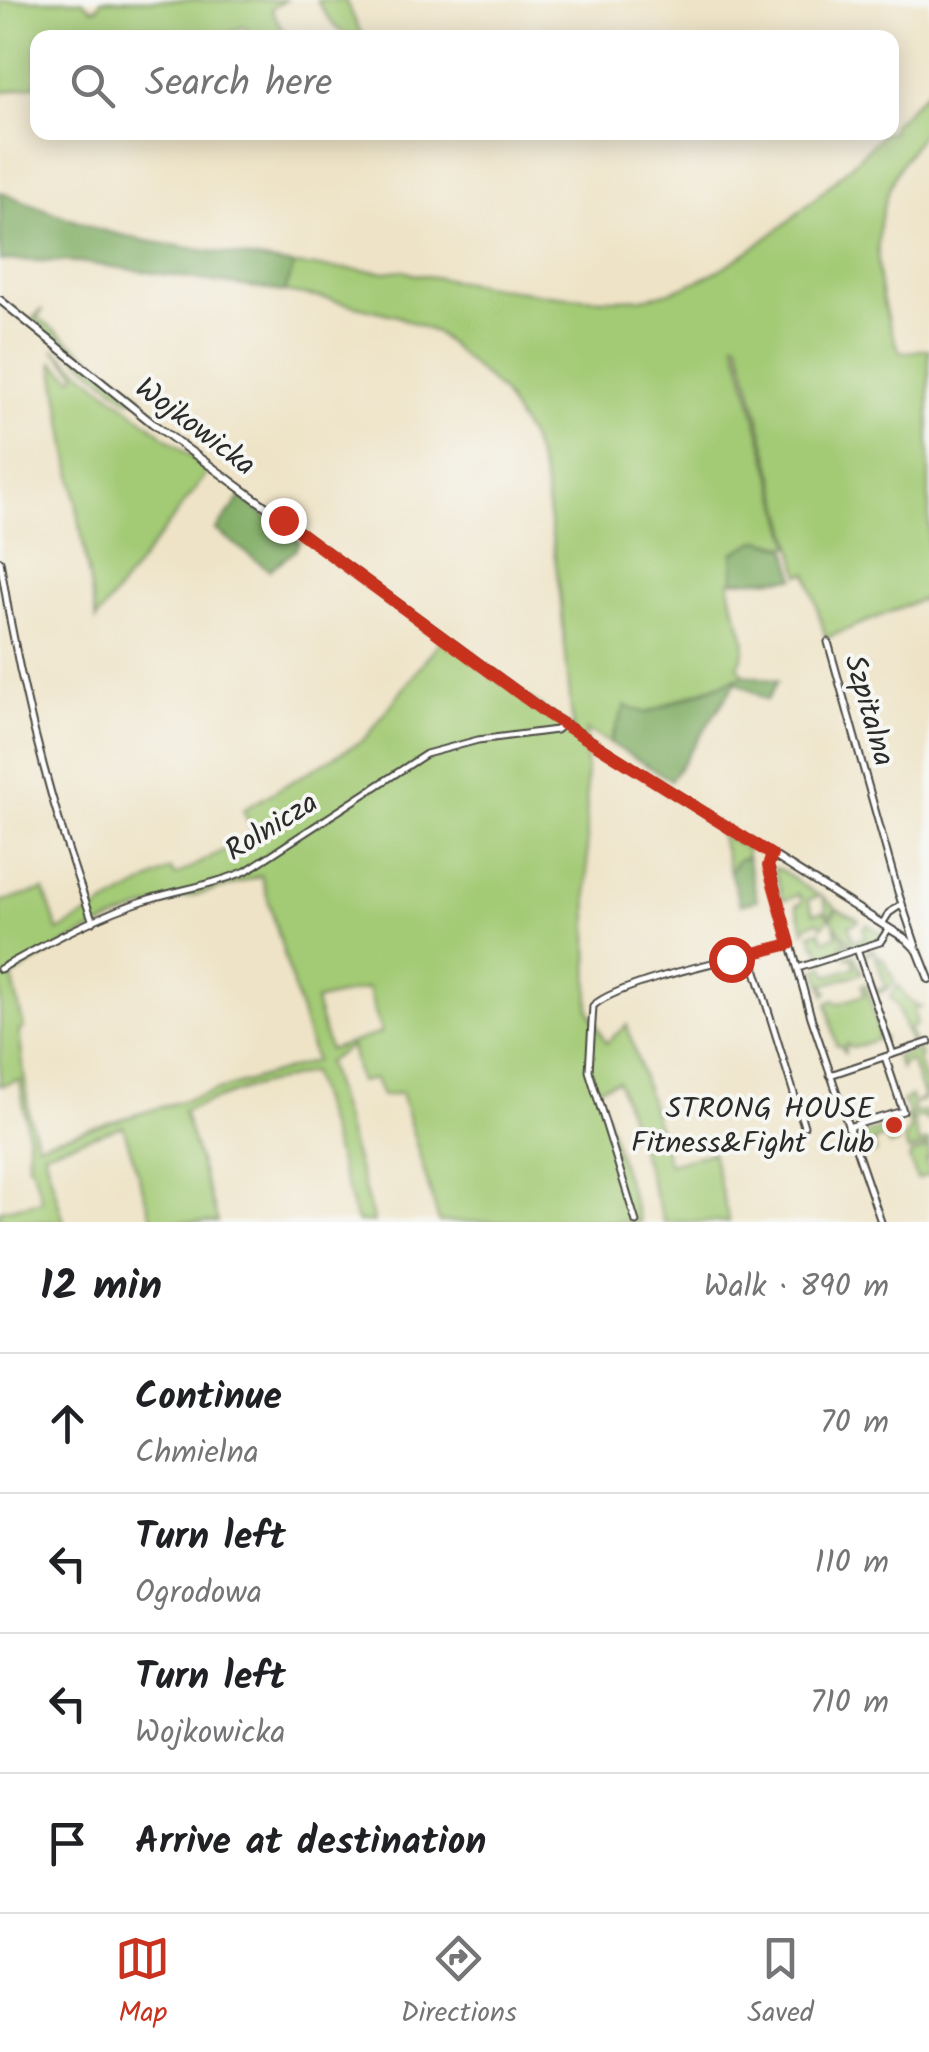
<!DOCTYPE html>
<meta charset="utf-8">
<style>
:root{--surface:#fff;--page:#f2f2f2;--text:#202124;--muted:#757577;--line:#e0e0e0;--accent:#c8321e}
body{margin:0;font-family:Kalam,sans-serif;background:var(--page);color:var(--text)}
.stop{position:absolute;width:30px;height:30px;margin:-22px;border:8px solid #c8321e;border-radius:50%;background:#fff}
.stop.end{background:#c8321e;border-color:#fff;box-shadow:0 2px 10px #0008}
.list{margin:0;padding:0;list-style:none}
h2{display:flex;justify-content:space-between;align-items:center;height:130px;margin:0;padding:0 40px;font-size:42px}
h2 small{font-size:32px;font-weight:400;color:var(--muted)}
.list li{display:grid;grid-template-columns:65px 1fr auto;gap:30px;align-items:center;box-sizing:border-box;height:140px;padding:0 40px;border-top:2px solid var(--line)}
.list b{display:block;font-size:38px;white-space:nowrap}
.list p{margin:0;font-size:32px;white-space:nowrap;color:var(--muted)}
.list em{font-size:32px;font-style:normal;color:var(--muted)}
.icon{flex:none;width:55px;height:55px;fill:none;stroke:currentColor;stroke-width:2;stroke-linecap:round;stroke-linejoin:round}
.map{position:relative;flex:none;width:929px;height:1222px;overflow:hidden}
.search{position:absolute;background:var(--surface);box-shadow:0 5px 25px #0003;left:30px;right:30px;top:30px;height:110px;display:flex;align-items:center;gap:25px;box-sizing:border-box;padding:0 35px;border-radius:20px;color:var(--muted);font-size:38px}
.sheet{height:690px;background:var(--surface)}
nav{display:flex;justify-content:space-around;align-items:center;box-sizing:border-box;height:140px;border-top:2px solid var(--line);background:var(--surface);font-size:28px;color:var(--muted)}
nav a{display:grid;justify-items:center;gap:5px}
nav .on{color:var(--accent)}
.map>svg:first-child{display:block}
.green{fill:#a3ca75;stroke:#677a50;stroke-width:2.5;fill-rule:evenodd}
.forest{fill:#82ae66;stroke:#566c48;stroke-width:2.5}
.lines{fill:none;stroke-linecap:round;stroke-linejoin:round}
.minor-casing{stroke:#484742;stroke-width:9}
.tertiary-casing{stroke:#484742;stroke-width:10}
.minor{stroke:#fff;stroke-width:5}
.tertiary{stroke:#fff;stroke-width:6}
.route{stroke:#c8321e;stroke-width:12}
.poi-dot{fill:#c8321e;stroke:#f6f6f2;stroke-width:4}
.labels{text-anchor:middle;stroke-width:8;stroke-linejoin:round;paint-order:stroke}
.street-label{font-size:30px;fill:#2b2b2b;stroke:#f6f6f2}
.poi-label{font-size:30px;fill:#2b2b2b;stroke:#f6f6f2;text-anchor:end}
</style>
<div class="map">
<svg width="929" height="1222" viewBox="0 0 929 1222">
<rect width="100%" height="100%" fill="#f6f6f2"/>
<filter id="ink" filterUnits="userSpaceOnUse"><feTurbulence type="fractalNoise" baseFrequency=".01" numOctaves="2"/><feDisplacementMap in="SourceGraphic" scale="20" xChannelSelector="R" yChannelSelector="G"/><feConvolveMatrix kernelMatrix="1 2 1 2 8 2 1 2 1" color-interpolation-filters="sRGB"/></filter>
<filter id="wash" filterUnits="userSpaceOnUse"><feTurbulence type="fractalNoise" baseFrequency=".0048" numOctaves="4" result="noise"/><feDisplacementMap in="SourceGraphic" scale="40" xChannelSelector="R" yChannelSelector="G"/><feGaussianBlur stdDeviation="2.25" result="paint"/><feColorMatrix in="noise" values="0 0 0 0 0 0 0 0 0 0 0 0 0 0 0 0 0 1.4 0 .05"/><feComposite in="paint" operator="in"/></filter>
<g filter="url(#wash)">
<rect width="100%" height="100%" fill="#eee3c6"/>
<g class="green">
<path d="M0,0h82l10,9 6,-2 3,-7h185l-15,9 16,28h-35l-8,-11 -24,12h-182l-1,47 -37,8z"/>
<path d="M317,0h28l17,35c-23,5 -35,-18 -45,-35z"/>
<path d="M929,89c0,9 0,23 0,31 -4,12 -26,38 -33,53 -28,57 -22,124 5,180l28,-4v270l-7,-20 -96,39 -19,-65 -7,2 -61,-232 -4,-1 56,205 -32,-7 -26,13 1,28h-4c-2,25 19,50 14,71 -1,6 -5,10 -6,15l7,8 -74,27 -58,30 -3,11 -24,-13v14l8,6 -8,-1 3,261 17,33 21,-18 42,139 43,-12 17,70h-65l-46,-141 -21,7 43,134h-201l-38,-129 -19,3 -7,-17 -16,3 -8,-36 -24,16 47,160h-17l-46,-150 -63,16 -65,23 35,111h-65l-30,-96 -79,26 20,70h-64v-12l42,-9 -9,-31 -5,-6v-27l-8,-57 -20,6v-184l44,-12 14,41 113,-62 4,7 79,-42 -11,-24 122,-71 78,-102 130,93 -13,-137 -16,-113 -12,-38 -31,-51 -64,-58 -40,-17 -69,-17 -43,-7 9,-27 91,7 17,-2 11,4c73,10 156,30 228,24 85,-9 184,-107 243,-165l8,-1v-7zM261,875l54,186 -277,83 -9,-29 -10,-84 5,-3 -12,-51c38,-25 79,-50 123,-65 41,-15 85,-20 126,-37zM368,988l13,45 -52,17 -14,-49z"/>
<path d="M43,309l-5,9 103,78 -12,4 -94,-76 -2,-6z"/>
<path d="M53,349l156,122 -113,149 -43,-258 20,16 4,-5z"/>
<path d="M720,833l26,16 1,8 -9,3 -8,12z"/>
<path d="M774,868l7,2 38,26 -11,4 6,14 9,-3 6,7 -7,-22 14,12 -14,19 -3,-6 -14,5v6l-9,-27 5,-1 1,-6 -5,-5 1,3 -15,4z"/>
<path d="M837,909l21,10 1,2 -10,4 4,16 12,-4 -2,-8 4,-5 16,11 -6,7 -24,5 -22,-28z"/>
<path d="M834,926l11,13 -4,6 7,-1 1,4 -1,4 -2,-4 -20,7v4l-5,2 -3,-16 -3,1 -4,-13 9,-2 4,9 13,-4z"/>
<path d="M873,949l6,10 3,-2 13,24 -6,7 -13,6 -4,-8 5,5 9,-4 -12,-36 -10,3 8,30 -10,-29z"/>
<path d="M854,954l8,19 -39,12 5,7 -3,3 -8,-26 7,-3 4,10 27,-9 -3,-10h-8z"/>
<path d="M866,984l13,50 5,4 -3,1 -4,-6 2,6 -27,9 -6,-4 -1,10 -3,-7 -6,-2 -9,-42 8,-3 2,4 27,-9 -2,-10z"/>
<path d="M898,985l9,14 14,8 -7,2 3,16 -8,4 5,15 -4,-2 -13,-36 -7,-9z"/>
<path d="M919,1050l2,7 -3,2 10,31 -4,2 2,7 -11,4 9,-5 -13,-37 -10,3v6l-5,-13z"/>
<path d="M911,1096l4,18 10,-3 3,10 -5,-4 -10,3 6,23 10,-2v4l-21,6 -4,-13 6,-8 -1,-9 5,-3 -6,1 -1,-4 4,-2 -9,-11z"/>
<path d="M885,1128l3,10 8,-2 2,7 -9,3 -4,-9 -12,4 3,11 -9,4 -6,-21z"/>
<path d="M929,1148v10l-3,2 3,15 -12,4 -8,-21 2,-4z"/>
</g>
<g class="forest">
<path d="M0,192l97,37 50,12 147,24 -9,27 -206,-30 -79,-2z"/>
<path d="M241,497l59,45 -5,9 -26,19 -53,-40z"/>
<path d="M759,540l28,8 8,30 -61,3 -1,-28z"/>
<path d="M745,675l33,6 -11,19 -31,-18 -65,98 -61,-37 15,-37 22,7z"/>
<path d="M747,857l10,43 -17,5 -10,-33 8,-12z"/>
</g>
</g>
<g filter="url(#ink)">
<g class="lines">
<g class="minor-casing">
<g id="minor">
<path d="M0,561c19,123 50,244 93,361"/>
<path d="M828,642l70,250 18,54"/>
<path d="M772,855l-3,10 42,152 70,205"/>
<path d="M882,924l7,-11 13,-9"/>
<path d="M857,949l36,105"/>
<path d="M751,955l53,171"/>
<path d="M798,968l82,-26 9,-14"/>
<path d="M0,969c47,-26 97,-54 149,-70 33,-10 65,-14 97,-28l180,-117 52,-14 78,-10 7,-6"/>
<path d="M830,1075l99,-33"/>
<path d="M848,1127l55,-16 -18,-54"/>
<path d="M636,1222l-47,-151 4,-65c26,-25 156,-51 197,-62"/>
</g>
</g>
<g class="tertiary-casing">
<path id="tertiary" d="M0,300l152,123 395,290 359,226 12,12 11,28"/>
</g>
<use href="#minor" class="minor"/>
<use href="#tertiary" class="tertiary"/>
</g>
</g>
<g class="lines" filter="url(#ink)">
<path class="route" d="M283,520l264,194 225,141 -4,11 22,78 -59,15"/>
</g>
<circle class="poi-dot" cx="894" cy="1125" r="10"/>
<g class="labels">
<g class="street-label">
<text transform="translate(196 426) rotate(37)" y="10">Wojkowicka</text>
<text transform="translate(870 710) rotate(74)" y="10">Szpitalna</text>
<text transform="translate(271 826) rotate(-32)" y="10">Rolnicza</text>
</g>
<g class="poi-label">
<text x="874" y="1118">STRONG HOUSE<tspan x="874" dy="34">Fitness&amp;Fight Club</tspan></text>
</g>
</g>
</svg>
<div class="stop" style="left:731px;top:959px"></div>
<div class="stop end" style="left:283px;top:520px"></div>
<div class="search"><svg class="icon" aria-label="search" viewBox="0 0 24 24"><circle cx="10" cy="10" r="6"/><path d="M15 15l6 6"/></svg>Search here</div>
</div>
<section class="sheet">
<h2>12 min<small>Walk · 890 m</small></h2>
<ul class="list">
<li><svg class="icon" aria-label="ahead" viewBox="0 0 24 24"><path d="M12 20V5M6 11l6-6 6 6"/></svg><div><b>Continue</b><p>Chmielna</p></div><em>70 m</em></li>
<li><svg class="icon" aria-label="left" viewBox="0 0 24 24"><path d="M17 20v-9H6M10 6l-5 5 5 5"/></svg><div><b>Turn left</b><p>Ogrodowa</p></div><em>110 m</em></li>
<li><svg class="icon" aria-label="left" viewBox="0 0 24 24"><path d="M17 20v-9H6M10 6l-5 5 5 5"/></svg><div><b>Turn left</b><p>Wojkowicka</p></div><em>710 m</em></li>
<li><svg class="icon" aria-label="arrive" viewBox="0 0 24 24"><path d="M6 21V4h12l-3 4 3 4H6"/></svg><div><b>Arrive at destination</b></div></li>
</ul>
</section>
<nav>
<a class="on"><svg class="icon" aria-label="map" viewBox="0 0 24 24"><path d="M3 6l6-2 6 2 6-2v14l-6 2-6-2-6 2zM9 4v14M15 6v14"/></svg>Map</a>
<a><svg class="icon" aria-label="directions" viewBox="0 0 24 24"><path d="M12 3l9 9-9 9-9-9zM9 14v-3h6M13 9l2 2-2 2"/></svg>Directions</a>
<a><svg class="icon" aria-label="saved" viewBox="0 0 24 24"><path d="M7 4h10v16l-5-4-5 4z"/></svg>Saved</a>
</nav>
